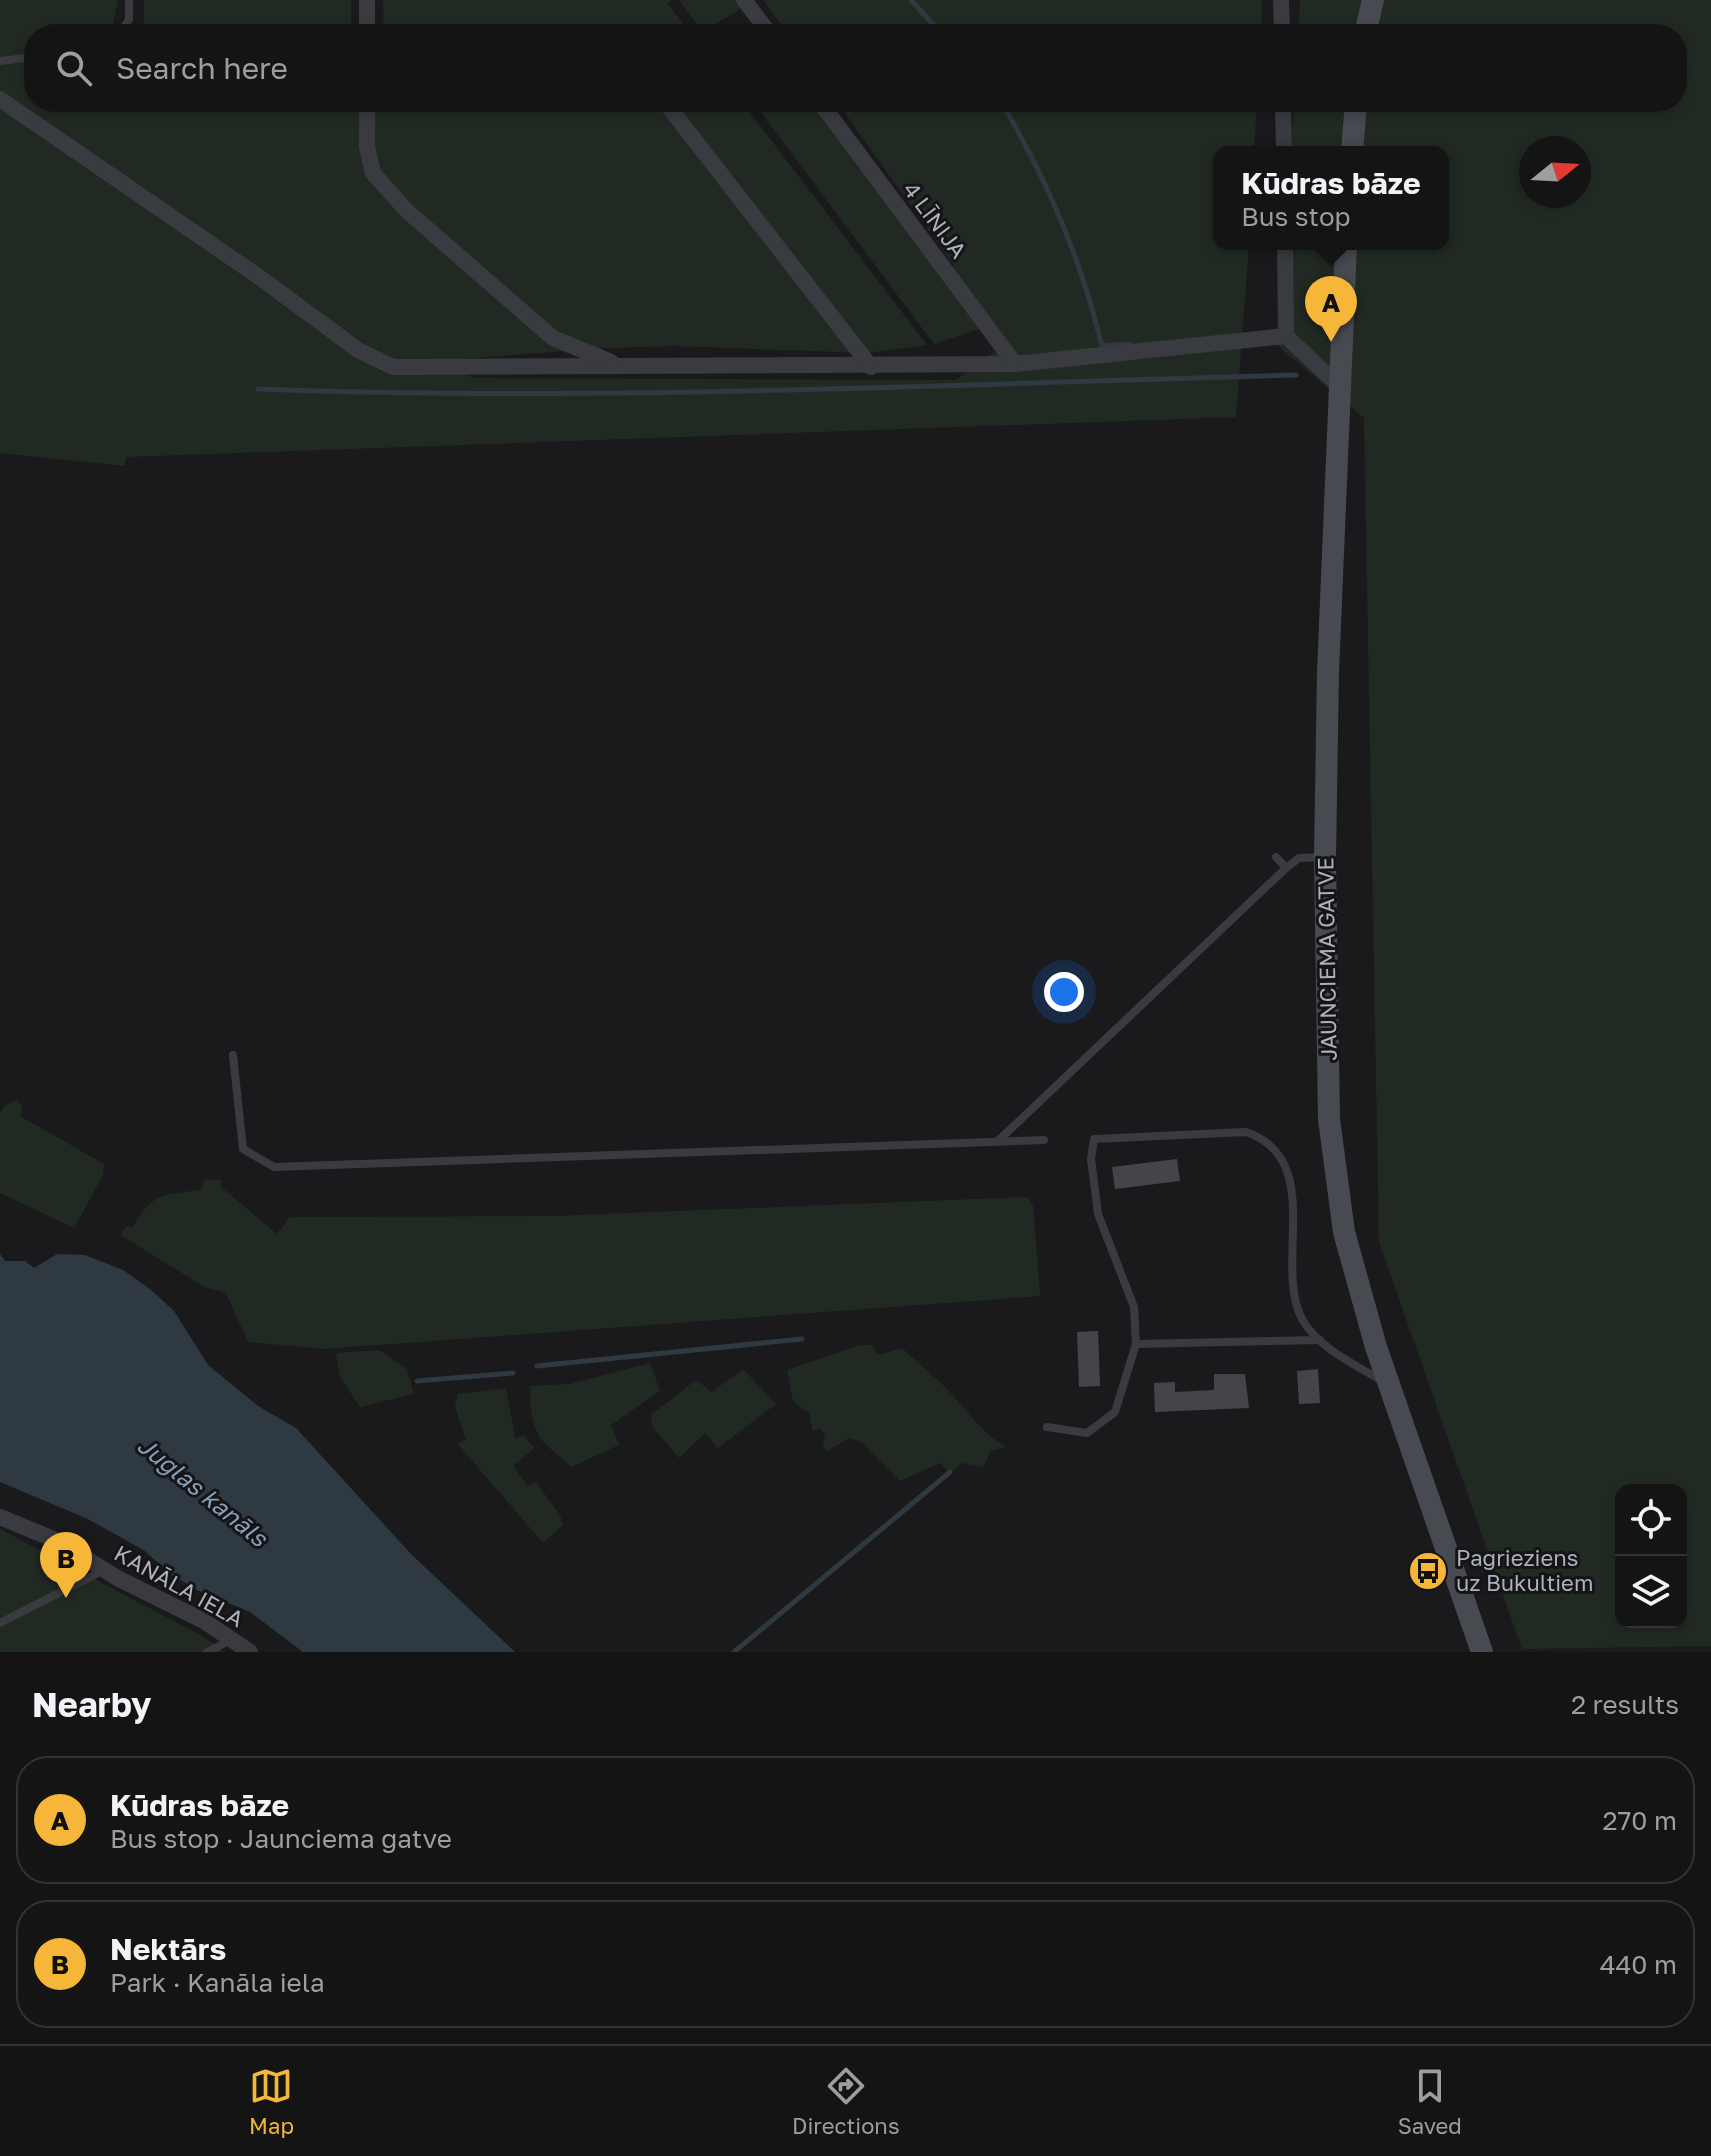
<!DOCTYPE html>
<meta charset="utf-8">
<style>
:root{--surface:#141415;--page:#212122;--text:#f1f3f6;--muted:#9d9ea0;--line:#333334;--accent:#f6b738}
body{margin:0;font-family:"Golos Text",sans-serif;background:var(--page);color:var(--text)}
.controls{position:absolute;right:24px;bottom:24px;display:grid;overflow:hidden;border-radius:16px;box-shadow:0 4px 12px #0003}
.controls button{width:72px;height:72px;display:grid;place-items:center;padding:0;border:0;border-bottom:2px solid var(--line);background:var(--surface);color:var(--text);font:40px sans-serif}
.compass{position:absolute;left:1519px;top:136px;width:72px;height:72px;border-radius:50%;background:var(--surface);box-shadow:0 4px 12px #0003;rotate:72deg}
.you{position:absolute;left:1064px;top:992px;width:28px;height:28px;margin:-20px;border:6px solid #fff;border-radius:50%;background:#1a73e8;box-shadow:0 0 0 12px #1a73e833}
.badge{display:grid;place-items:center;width:52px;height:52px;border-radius:50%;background:var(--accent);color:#111;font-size:26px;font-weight:700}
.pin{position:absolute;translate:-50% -66px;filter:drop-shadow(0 2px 4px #0008)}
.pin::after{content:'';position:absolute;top:42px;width:28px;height:24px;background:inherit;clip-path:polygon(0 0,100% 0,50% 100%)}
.popup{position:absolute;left:1213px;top:146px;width:236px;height:104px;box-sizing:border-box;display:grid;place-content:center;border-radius:16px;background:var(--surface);filter:drop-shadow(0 2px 6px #0005);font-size:26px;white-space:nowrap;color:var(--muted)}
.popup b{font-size:30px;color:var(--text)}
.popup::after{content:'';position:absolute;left:50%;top:100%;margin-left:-16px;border:16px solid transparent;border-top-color:var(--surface)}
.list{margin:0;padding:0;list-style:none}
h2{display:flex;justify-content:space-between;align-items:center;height:104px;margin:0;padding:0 32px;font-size:34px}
h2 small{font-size:26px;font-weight:400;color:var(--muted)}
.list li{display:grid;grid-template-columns:52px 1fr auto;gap:24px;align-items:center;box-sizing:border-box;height:128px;margin:0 16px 16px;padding:0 16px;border:2px solid var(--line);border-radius:32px}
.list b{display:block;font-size:30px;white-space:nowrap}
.list p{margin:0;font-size:26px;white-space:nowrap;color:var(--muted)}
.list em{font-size:26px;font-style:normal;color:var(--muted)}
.icon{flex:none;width:44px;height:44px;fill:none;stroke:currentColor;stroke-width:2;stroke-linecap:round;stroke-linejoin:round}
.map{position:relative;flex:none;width:1711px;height:1652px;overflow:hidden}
.search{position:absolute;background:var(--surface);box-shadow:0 4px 12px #0003;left:24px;right:24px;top:24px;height:88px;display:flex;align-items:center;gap:20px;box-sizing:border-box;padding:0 28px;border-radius:32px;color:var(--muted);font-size:30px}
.sheet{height:392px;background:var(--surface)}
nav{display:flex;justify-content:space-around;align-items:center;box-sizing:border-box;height:112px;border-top:2px solid var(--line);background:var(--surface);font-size:22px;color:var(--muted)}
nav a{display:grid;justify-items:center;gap:4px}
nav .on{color:var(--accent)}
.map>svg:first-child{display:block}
.green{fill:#212a22;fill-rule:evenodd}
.water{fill:#2f3941}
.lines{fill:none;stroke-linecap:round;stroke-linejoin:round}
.stream{stroke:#2f3941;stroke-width:5}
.building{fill:#444549}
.lane{stroke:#3a3b41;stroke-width:8}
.street{stroke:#3a3b41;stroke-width:16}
.secondary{stroke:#484a51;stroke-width:22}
.labels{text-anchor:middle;stroke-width:6;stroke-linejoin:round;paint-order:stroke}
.street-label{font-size:22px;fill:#acb1bc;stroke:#151417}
.poi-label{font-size:22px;fill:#acb1bc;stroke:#151417;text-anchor:start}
.water-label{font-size:24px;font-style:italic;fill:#839eb7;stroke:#151417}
</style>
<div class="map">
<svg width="1711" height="1652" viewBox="0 0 1711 1652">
<rect width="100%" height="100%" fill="#1a1a1c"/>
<g class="green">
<path d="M0,0h118l-7,34h-77v68h622l74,91 -56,-91h68l185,243 -59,8 -192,-7 -69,2 -189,14 58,16 480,2 41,-30 -15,-22 -48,16 -181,-242h66l125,171 10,-7 -117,-164h420l-3,50h-35v92h30l-13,173 -1110,40 -1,9 -125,-13z"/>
<path d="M144,0h207v34h-219l12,-10z"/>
<path d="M383,0h289l-5,3 24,31h-307z"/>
<path d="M679,0h64l3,5 -43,27z"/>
<path d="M763,0h499l-1,34h-473z"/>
<path d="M1300,0h411v1646l-189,3 -143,-407 -15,-824 -85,-71 6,-103h158v-92h-152l3,-50h383v-68h-379zM1531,148h48v48h-48zM1621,1490h60v132h-60z"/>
<path d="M16,1100l6,6 -2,10 84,48 -1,11 -29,53 -74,-35v-79l4,-8z"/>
<path d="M204,1180h17v7l56,47 13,-17 266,-1 471,-19 6,8 7,91 -716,53 -76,-7 -22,-49 -22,-6 -83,-52 5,-9 7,1c19,-35 31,-32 68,-37z"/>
<path d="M860,1345h12l6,10 24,-7 43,39 42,47 19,13 -16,4 -6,16 -22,-4 -12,9 -10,-9 -40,18 -40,-40 -11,-3 -22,13 -4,-4 2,-12 -4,-6 -9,1 -2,-16 -17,-13 -6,-31z"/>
<path d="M379,1350l28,19 7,25 -54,13 -20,-30 -4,-24z"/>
<path d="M650,1363l10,28 -49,34 8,20 -48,22c-7,-8 -12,-11 -19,-17 -21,-16 -22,-40 -22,-64l40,-2z"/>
<path d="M743,1369l33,35 -58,44 -13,-15 -26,25 -27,-32 -1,-11 45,-35 16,12z"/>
<path d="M506,1388l9,50 9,-3 10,13 -21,18 15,20 7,-5 25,34 3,10 -20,18 -86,-100 9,-3 -11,-34 3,-12z"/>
<path d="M0,1529l202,107 23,16h-225z"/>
</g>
<path class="water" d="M0,1254l5,7h20l9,7 23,-14 28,1 38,15 27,19 24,22 34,54 50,41 38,22 115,126 104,98h-212l-53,-40 -51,-21 -29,-17 -25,-23 -57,-32 -88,-37z"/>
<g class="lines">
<g class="stream">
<path d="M911,0l31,34"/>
<path d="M1001,102c46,76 80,158 101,244l28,-2"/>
<path d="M258,389c345,13 692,-5 1038,-14"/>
<path d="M537,1366l265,-27"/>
<path d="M417,1381l96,-8"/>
<path d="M734,1652l216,-180"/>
</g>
</g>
<g class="building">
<path d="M1177,1159l3,22 -65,8 -3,-22z"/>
<path d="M1098,1331l2,55 -21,1 -2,-55z"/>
<path d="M1318,1369l2,34 -21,1 -2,-33z"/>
<path d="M1214,1374h31l4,34 -94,4 -1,-29 21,-1v10l39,-2z"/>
</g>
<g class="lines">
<g class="lane">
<path d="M119,34l10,-14v-20"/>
<path d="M0,61l34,-4"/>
<path d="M1276,857l10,11"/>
<path d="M233,1055l10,94 31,18 770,-27"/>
<path d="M998,1141l288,-273 13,-10 25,-1"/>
<path d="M1136,1344l184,-4"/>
<path d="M1047,1427l40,6 28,-21 21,-68 -2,-37 -36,-93 -7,-55 3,-20 152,-7c80,27 27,132 56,187 16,29 54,46 82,63"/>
<path d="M0,1623l104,-53"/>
<path d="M207,1652l24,-12"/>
</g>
<g class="street">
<path d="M744,0l26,34"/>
<path d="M1281,0l1,34"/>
<path d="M367,34v-34"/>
<path d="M0,99l262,180 96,71 35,17 622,-3 271,-28 54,51"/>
<path d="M367,102v45l6,26 34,38 146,127 58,24"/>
<path d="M665,102l206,265"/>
<path d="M820,102l195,262"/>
<path d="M1283,102l1,50"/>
<path d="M1285,244l1,92"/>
<path d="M0,1517l58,24 61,38 85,42 46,31"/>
</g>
<g class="secondary">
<path d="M1365,34l8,-34"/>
<path d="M1352,152l4,-50"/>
<path d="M1346,244l-18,428 -3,185 4,262 15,113 32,115 106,305"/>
</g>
</g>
<defs>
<g id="bus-disc" transform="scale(2)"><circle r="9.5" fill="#f6b738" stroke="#151417"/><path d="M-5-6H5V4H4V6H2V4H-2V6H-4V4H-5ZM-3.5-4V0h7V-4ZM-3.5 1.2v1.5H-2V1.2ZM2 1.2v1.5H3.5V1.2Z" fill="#111"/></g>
</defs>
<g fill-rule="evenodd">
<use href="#bus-disc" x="1428" y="1571"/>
</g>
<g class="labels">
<g class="street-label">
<text transform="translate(935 220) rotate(53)" y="8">4 LĪNIJA</text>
<text transform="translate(1327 959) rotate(-91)" y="8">JAUNCIEMA GATVE</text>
<text transform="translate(179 1586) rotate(29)" y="8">KANĀLA IELA</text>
</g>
<g class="poi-label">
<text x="1456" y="1566">Pagrieziens<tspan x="1456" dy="25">uz Bukultiem</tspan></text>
</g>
<g class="water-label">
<text transform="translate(202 1492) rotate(39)" y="8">Juglas kanāls</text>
</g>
</g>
</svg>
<div class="controls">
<button><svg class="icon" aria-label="locate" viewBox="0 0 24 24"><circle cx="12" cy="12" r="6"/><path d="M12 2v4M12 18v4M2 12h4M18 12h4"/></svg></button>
<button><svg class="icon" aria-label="layers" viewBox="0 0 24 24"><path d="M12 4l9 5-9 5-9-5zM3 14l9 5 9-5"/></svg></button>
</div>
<svg class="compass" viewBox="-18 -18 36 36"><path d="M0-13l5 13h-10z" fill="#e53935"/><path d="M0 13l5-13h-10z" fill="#9d9ea0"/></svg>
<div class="you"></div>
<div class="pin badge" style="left:1331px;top:342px">A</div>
<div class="popup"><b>Kūdras bāze</b>Bus stop</div>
<div class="pin badge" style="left:66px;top:1598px">B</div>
<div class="search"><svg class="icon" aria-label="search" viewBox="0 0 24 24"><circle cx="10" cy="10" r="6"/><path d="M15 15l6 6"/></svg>Search here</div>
</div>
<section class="sheet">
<h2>Nearby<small>2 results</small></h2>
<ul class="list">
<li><span class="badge">A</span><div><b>Kūdras bāze</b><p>Bus stop · Jaunciema gatve</p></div><em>270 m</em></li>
<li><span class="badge">B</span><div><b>Nektārs</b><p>Park · Kanāla iela</p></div><em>440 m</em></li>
</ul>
</section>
<nav>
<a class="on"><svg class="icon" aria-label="map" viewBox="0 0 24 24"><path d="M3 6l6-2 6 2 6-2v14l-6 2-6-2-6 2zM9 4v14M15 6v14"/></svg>Map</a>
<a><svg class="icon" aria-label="directions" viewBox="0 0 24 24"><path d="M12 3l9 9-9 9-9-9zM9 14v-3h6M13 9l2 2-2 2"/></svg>Directions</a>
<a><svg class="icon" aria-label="saved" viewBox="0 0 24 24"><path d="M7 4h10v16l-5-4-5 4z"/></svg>Saved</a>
</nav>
